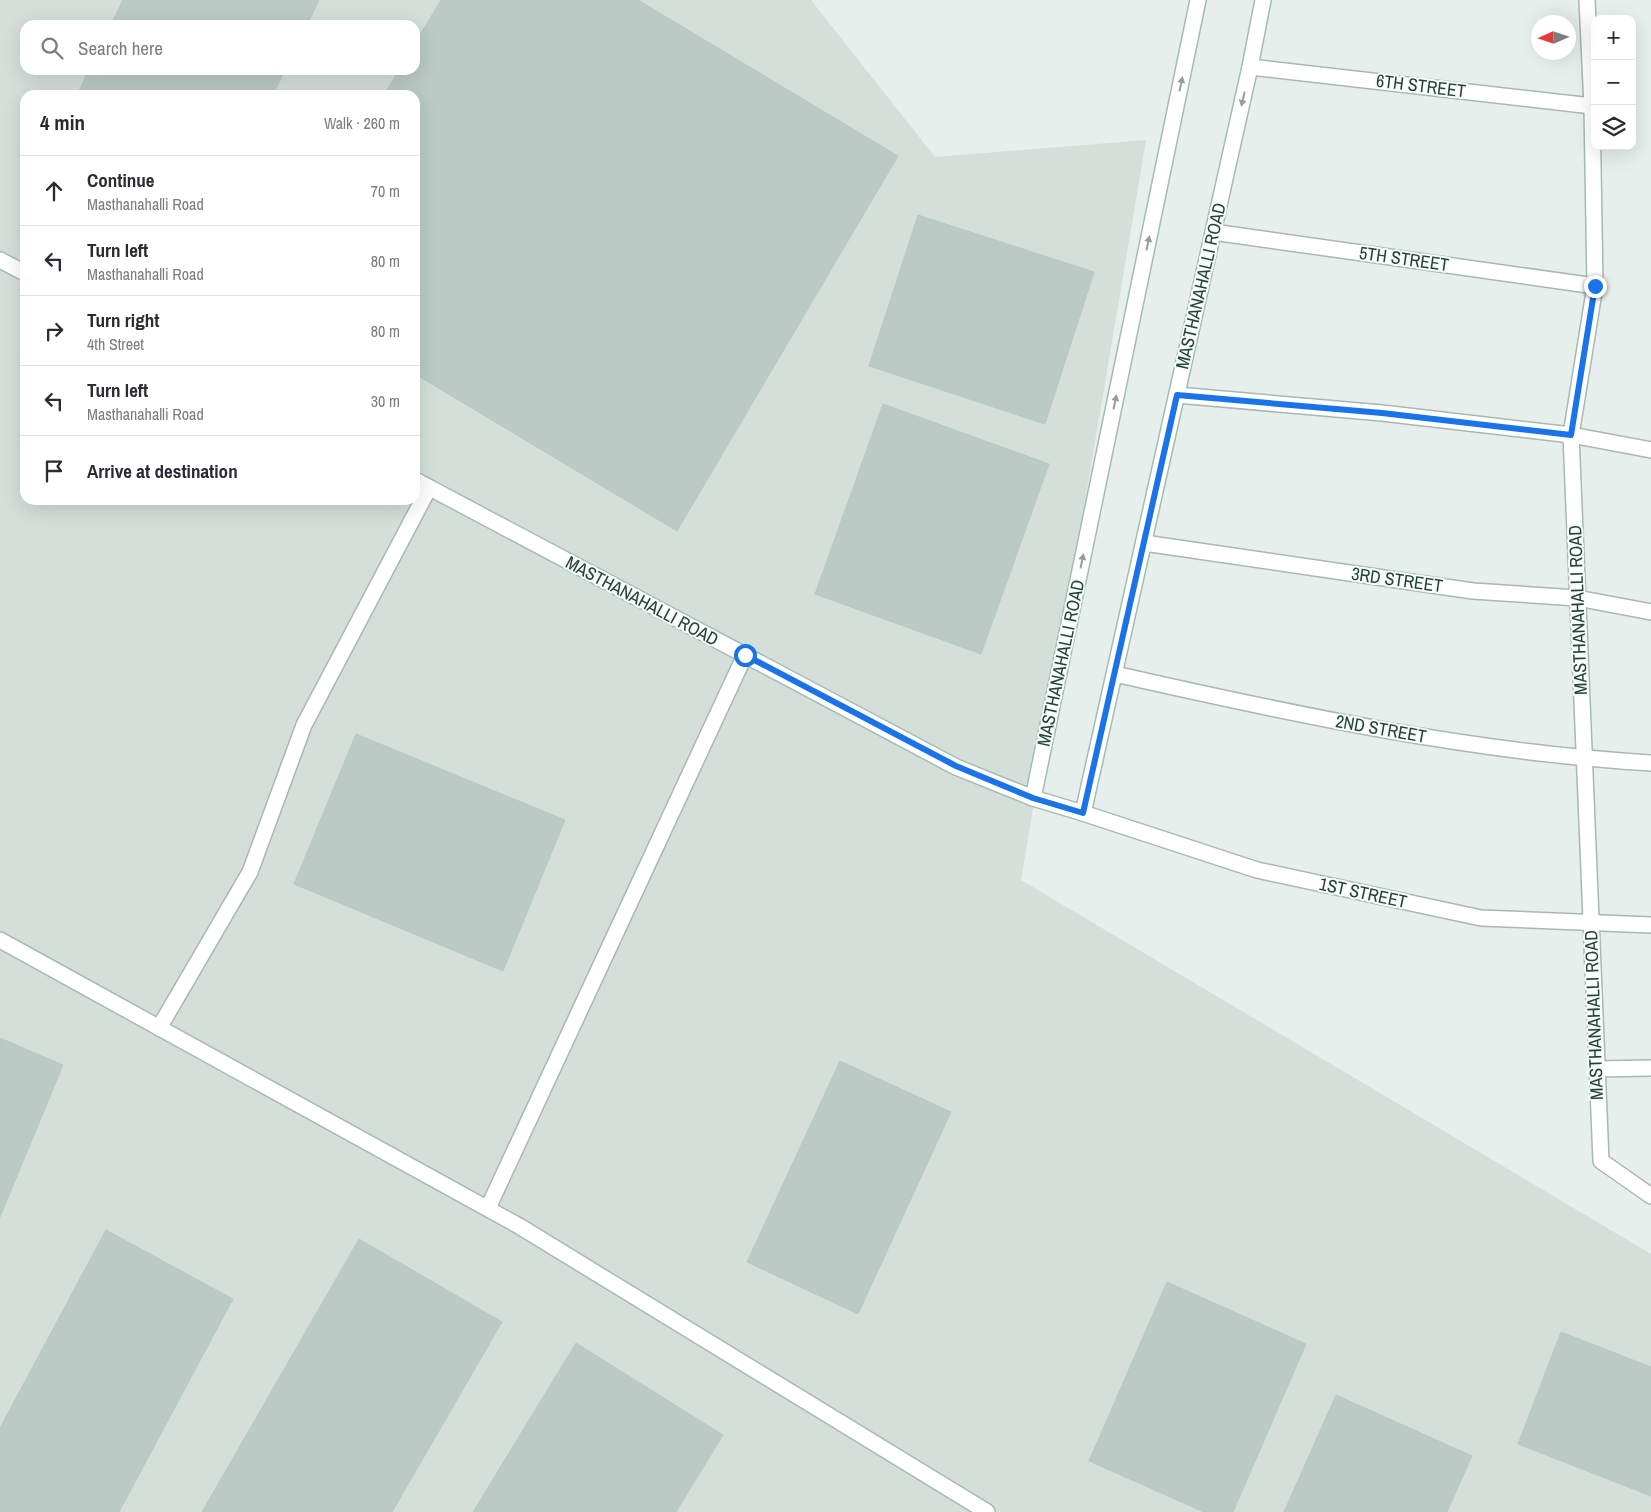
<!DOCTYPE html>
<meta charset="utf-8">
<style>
:root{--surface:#fff;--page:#f2f2f3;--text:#2b2b33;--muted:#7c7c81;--line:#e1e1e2}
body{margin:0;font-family:"Archivo Narrow",sans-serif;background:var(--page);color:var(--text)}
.controls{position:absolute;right:15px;top:15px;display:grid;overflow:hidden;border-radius:10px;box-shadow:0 5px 20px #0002}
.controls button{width:45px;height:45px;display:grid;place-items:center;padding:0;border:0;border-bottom:1px solid var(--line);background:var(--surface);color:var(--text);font:25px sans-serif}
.compass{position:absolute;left:1531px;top:15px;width:45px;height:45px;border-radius:50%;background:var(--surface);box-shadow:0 5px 20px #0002;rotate:267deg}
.stop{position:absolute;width:15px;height:15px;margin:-11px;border:4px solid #1a73e8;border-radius:50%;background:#fff}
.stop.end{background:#1a73e8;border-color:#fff;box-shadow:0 1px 5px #0008}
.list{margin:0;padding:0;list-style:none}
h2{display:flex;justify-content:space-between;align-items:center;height:65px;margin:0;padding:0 20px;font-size:21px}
h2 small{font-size:16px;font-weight:400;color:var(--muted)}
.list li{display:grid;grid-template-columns:32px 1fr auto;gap:15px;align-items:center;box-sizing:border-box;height:70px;padding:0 20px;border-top:1px solid var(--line)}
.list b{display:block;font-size:19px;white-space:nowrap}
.list p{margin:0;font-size:16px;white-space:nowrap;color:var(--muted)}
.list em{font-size:16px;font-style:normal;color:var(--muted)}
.icon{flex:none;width:28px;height:28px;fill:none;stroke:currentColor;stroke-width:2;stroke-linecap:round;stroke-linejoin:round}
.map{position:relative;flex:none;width:1651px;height:1512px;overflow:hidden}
.search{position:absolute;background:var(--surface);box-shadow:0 5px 20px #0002;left:20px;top:20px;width:400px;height:55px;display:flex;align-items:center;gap:12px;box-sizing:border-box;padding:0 18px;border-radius:15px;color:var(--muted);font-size:19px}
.panel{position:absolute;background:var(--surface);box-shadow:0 5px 20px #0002;left:20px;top:90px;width:400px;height:415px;border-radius:15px}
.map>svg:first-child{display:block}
.built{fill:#d4dfda;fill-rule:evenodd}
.building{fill:#bbcac4;stroke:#b8c9c2}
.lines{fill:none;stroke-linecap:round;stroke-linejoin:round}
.street-casing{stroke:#a8b8b2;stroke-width:18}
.secondary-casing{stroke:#a4bbb3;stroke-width:18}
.street{stroke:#fff;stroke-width:15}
.secondary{stroke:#fff;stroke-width:15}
.oneway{fill:#92a09c}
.route{stroke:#1a73e8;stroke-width:6}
.labels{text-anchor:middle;stroke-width:4;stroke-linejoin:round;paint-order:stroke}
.street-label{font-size:18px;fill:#24423a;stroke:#f7fbf9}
</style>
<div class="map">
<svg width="1651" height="1512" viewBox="0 0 1651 1512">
<rect width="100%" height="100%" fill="#e6efeb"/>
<path class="built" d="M0,0h811l124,157 211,-17 -125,740 630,374v258h-1651zM25,25h390v45h-390zM25,95h390v405h-390z"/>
<g class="building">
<path d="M123,0h196l-12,25h-196z"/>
<path d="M441,0h197l260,156 -221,375 -262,-157v-279h-31l15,-25h16v-27z"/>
<path d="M89,70h196l-12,25h-196z"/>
<path d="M918,215l176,57 -49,152 -176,-58z"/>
<path d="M883,404l166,60 -68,190 -166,-60z"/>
<path d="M356,734l209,86 -62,151 -209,-87z"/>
<path d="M0,1038l63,27 -63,152z"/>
<path d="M840,1061l111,51 -93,202 -111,-52z"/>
<path d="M106,1230l127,69 -114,213h-119v-84z"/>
<path d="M359,1239l143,83 -110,190h-190z"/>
<path d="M1167,1282l139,62 -73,168h-29l-115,-51z"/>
<path d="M1561,1332l90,35v129l-133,-52z"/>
<path d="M576,1343l147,92 -47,77h-203z"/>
<path d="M1336,1395l136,61 -25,56h-163z"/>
</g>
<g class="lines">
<g class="street-casing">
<g id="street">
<path d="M1587,0l5,106 3,180 -24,149 30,726 50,35"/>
<path d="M1250,67l342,39"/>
<path d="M1213,232l382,54"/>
<path d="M1177,395l205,18 189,22 80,15"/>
<path d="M1144,543l329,48 104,7 74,14"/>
<path d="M1115,674c176,40 355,78 536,89"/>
<path d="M1083,813l174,57 224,48 170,7"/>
<path d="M159,1028l91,-156 54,-147 125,-237"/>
<path d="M1597,1069l54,-1"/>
<path d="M488,1208l257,-553"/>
</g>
</g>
<g class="secondary-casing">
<g id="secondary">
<path d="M0,260l25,13"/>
<path d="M415,480l541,287 77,31 50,15 167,-746 13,-67"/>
<path d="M1033,798l165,-798"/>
<path d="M0,940l519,286 468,286"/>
</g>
</g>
<use href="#street" class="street"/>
<use href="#secondary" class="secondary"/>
</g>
<defs><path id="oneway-solid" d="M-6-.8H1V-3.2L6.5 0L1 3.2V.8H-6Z" transform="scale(1.25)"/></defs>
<g class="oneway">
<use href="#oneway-solid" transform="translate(1181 84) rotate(-78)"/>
<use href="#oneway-solid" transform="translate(1243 99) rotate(103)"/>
<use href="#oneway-solid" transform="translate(1148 243) rotate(-78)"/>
<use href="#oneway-solid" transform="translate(1115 402) rotate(-78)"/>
<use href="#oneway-solid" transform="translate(1082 561) rotate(-78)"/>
</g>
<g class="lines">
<path class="route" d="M745,655l211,111 77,32 50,15 94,-418 205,18 189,22 24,-149"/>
</g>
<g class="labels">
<g class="street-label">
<text transform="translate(1421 86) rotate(7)" y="6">6TH STREET</text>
<text transform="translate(1404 259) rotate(8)" y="6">5TH STREET</text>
<text transform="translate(1201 286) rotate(-77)" y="6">MASTHANAHALLI ROAD</text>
<text transform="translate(1397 580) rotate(8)" y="6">3RD STREET</text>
<text transform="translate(642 601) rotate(28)" y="6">MASTHANAHALLI ROAD</text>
<text transform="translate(1578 610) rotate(-92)" y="6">MASTHANAHALLI ROAD</text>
<text transform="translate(1061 663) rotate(-78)" y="6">MASTHANAHALLI ROAD</text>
<text transform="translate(1381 729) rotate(10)" y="6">2ND STREET</text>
<text transform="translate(1363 893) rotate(12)" y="6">1ST STREET</text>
<text transform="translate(1594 1015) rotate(-92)" y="6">MASTHANAHALLI ROAD</text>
</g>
</g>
</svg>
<div class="controls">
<button>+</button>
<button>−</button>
<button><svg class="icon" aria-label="layers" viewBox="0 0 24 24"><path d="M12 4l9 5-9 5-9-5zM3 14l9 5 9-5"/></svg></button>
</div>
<svg class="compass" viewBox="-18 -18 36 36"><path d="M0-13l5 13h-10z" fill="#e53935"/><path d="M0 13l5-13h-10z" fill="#7c7c81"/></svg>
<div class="stop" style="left:745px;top:655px"></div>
<div class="stop end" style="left:1595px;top:286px"></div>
<div class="search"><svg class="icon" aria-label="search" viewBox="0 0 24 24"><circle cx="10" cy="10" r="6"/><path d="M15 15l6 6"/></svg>Search here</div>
<section class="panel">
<h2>4 min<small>Walk · 260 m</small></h2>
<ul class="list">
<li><svg class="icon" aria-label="ahead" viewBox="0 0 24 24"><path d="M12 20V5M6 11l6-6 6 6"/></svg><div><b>Continue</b><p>Masthanahalli Road</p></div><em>70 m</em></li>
<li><svg class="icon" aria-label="left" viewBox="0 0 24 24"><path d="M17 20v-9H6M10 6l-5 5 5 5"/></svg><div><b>Turn left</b><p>Masthanahalli Road</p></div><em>80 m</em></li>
<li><svg class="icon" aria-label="right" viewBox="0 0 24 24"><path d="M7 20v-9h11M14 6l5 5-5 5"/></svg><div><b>Turn right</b><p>4th Street</p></div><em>80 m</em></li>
<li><svg class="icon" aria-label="left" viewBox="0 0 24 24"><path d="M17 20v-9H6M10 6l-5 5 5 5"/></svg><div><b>Turn left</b><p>Masthanahalli Road</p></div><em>30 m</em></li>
<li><svg class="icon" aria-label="arrive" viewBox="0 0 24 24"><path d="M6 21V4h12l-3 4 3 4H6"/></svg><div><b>Arrive at destination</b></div></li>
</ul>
</section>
</div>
